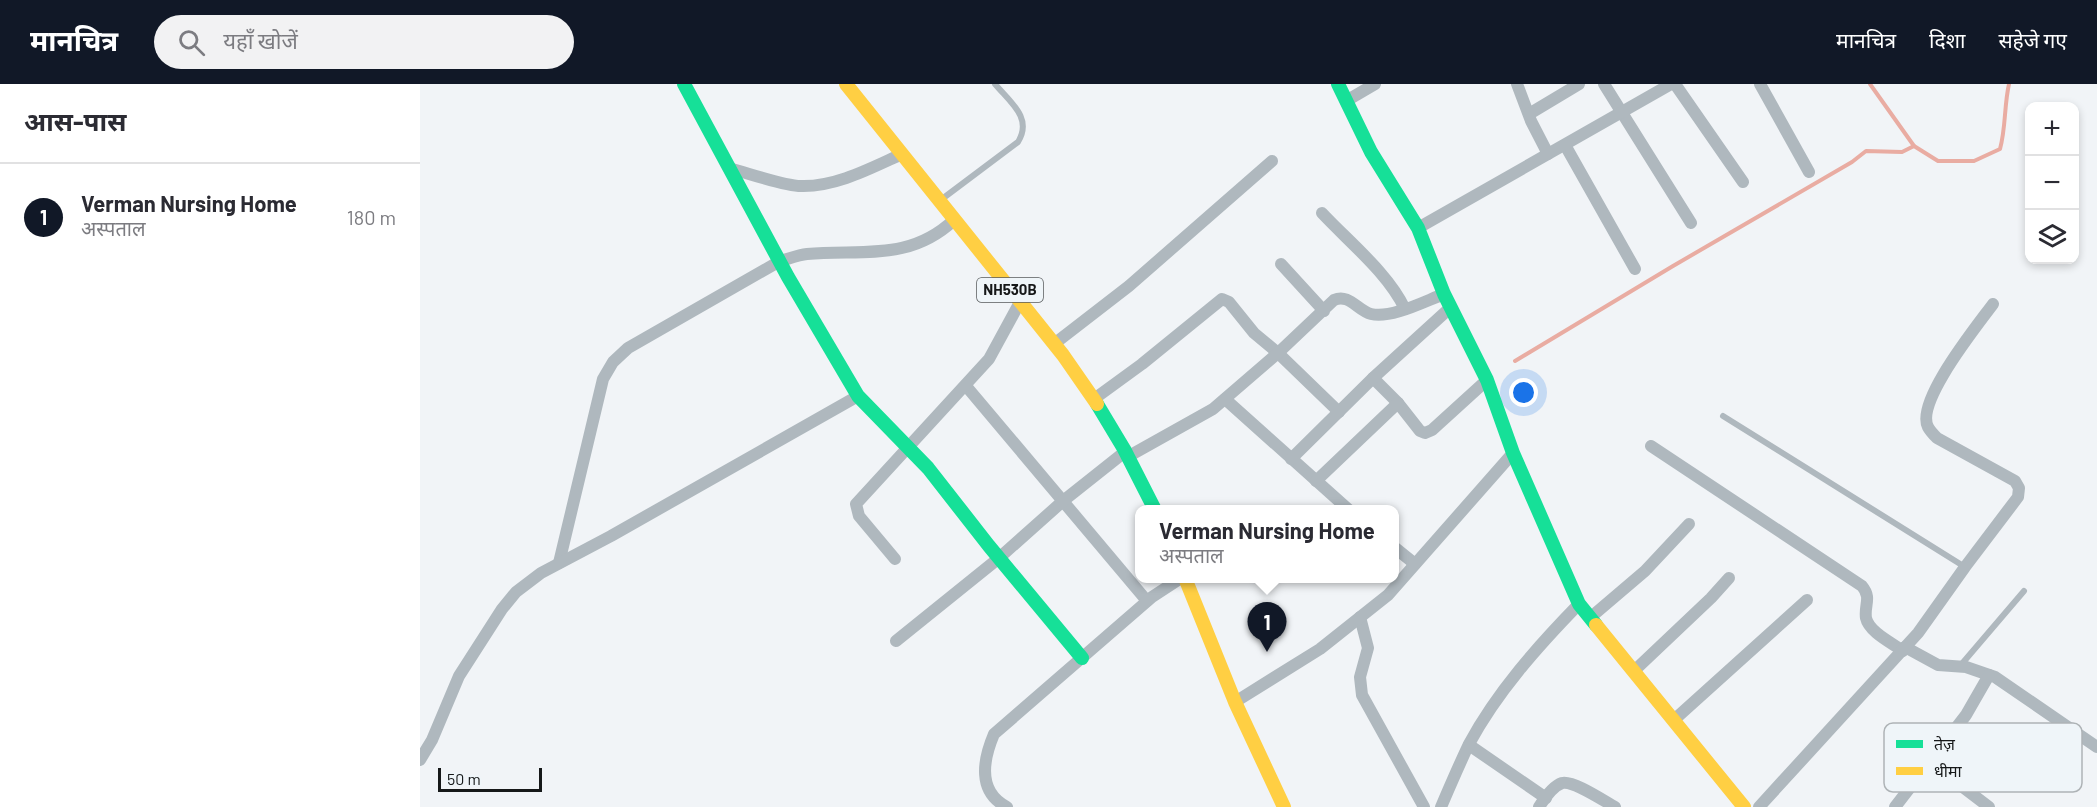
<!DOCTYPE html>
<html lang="hi">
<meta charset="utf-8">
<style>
:root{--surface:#fff;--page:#f2f2f3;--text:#2b2b33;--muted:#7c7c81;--line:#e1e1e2;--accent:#111827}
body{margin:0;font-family:Barlow,"Noto Sans Devanagari",sans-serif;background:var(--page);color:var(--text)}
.controls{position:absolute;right:18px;top:18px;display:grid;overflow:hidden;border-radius:12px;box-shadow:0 3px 9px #0003}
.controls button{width:54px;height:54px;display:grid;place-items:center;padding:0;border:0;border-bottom:2px solid var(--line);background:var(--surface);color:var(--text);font:30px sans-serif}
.scale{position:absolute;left:18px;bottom:15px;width:104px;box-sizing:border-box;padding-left:6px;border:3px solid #161819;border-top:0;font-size:16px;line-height:21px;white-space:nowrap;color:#161819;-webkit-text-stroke:4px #eff5f9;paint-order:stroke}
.you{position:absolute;left:1104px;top:309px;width:21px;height:21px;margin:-15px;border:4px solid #fff;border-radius:50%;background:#1a73e8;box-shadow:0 0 0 9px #1a73e833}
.badge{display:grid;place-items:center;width:39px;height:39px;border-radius:50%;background:var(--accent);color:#fff;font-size:20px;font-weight:700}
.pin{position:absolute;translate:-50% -50px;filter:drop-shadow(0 2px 3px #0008)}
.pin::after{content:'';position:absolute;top:32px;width:21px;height:18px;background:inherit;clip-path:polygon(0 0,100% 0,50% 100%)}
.popup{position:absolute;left:715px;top:421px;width:264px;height:78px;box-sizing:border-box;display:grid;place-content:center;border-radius:12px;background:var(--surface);filter:drop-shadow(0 2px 4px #0005);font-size:20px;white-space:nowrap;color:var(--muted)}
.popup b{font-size:22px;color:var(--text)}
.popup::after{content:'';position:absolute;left:50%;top:100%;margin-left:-12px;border:12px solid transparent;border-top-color:var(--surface)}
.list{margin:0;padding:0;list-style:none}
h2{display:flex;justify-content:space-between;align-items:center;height:78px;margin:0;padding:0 24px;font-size:26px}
h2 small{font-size:20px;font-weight:400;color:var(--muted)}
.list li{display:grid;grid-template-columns:39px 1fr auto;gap:18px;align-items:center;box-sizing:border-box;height:108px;padding:0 24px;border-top:2px solid var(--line)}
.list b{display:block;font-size:22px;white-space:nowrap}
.list p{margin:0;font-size:20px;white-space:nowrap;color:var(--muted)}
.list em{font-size:20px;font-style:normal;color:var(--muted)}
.icon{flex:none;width:33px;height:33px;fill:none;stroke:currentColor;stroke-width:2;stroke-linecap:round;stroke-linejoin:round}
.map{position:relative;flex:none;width:1677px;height:723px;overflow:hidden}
header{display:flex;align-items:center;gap:36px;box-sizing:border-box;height:84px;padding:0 30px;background:var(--accent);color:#fff}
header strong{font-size:28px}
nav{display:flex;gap:33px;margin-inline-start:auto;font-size:21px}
.search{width:420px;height:54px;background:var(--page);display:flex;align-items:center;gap:15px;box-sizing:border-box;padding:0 21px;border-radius:33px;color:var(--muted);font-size:22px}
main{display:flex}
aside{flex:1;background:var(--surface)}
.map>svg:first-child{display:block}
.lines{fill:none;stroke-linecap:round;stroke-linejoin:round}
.stream{stroke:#e9aca2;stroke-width:4}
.lane{stroke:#afb8be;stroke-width:6}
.street{stroke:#afb8be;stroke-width:12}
.fast{stroke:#16e098;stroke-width:14}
.slow{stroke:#ffcf43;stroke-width:14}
.labels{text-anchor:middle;stroke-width:5;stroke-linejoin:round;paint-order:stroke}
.shield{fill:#eff5f9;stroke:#575a5c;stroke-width:1.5}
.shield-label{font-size:15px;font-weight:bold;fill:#161819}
.key{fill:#eff5f9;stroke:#aeb3b6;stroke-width:1.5}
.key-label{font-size:16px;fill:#161819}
</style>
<header>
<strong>मानचित्र</strong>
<div class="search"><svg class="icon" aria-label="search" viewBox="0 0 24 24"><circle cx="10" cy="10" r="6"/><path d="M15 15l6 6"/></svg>यहाँ खोजें</div>
<nav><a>मानचित्र</a><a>दिशा</a><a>सहेजे गए</a></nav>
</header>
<main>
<aside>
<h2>आस-पास<small></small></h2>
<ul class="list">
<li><span class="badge">1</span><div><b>Verman Nursing Home</b><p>अस्पताल</p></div><em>180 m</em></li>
</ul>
</aside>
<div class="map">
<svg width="1677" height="723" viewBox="0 0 1677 723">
<rect width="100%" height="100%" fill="#f1f4f7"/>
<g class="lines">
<g class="stream">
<path d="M1450,0l44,62 24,15h36l26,-12c6,-22 4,-43 9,-65"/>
<path d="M1095,277l158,-95 179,-104 14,-11 36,1 12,-6"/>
</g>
<g class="lane">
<path d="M522,115l76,-57c15,-24 -8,-40 -23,-58"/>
<path d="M1303,332l242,151"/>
<path d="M1540,582l64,-75"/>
</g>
<g class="street">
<path d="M1097,0l14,37 17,33"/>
<path d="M1184,0l87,139"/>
<path d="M1255,0l68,98"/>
<path d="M1340,0l49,88"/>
<path d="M926,17l29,-17"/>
<path d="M1109,30l50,-30"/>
<path d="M1145,61l70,124"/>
<path d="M309,84c19,5 55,18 72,18 35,1 70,-18 101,-32"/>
<path d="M902,129c27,29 66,60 83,96"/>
<path d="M998,144l253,-144"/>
<path d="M861,180l43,47"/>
<path d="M634,260l75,-58 143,-125"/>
<path d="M953,294l25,25 22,28 5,2 7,-3 55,-50"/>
<path d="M546,302l181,215"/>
<path d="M674,315l48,-35 80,-65 7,3 25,31 24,20 61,59"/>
<path d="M805,315l124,111"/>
<path d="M1231,362l211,140c10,12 2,19 4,32 3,14 26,25 37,33"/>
<path d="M709,372l84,-47 65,-56 56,-53c15,-7 24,11 37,14 20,5 54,-13 73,-20"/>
<path d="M871,375l82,-81 78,-71"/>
<path d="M896,397l82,-78"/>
<path d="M974,463l21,17"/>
<path d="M475,475l-36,-43 -3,-12 133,-145 31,-57"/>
<path d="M139,479l44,-184 10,-17 15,-14 152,-87c8,-2 18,-6 27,-7 55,-5 102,8 147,-34"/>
<path d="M940,533l8,31 -8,29 2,18 62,112"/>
<path d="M1171,533l54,-46 44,-47"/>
<path d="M476,557l103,-83 64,-57 63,-50"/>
<path d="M1485,563l33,18 28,2 29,10 102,70"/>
<path d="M1215,586l76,-72 18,-20"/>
<path d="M815,618l85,-53 68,-54 125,-142"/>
<path d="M1255,635l132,-119"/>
<path d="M1049,661l77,53"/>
<path d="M0,676l12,-20 27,-64 43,-67 14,-17 25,-19 70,-37 247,-140"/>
<path d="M1510,678l59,45"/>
<path d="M587,723c-30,-15 -24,-47 -13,-73l158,-137 29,-19"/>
<path d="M1021,723c9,-21 18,-42 28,-63 28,-52 69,-98 110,-140"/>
<path d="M1119,723c5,-8 14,-21 23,-24 11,-3 42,18 53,24"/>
<path d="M1339,723l159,-174 47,-66 53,-70 1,-9 -4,-7 -78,-43c-3,-3 -7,-7 -9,-11 -13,-25 49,-101 65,-123"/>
<path d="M1475,723l71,-92 23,-40"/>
</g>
<g class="fast">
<path d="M264,0l104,193 70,119 70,72 61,78 93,112"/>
<path d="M918,0l33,68 47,76 26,66 43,86 26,73 66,151 17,21"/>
<path d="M677,320l27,45 31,61"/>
</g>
<g class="slow">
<path d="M426,0l217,271 34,49"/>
<path d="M765,494l50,124 49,105"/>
<path d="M1176,541l148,182"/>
</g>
</g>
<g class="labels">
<rect class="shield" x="557" y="194" width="66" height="24" rx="4.5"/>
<g class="shield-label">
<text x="590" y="211">NH530B</text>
</g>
</g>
<rect x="1464" y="639" width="198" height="69" rx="9" class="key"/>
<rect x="1476" y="656" width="27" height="8" fill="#16e098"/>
<rect x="1476" y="683" width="27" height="8" fill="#ffcf43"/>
<g class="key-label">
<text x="1514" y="666">तेज़</text>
<text x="1514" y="693">धीमा</text>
</g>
</svg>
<div class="controls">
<button>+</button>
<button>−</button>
<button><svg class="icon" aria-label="layers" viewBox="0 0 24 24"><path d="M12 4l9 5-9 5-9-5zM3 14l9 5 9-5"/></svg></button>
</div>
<div class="scale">50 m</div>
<div class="you"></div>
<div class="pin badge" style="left:847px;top:568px">1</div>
<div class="popup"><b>Verman Nursing Home</b>अस्पताल</div>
</div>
</main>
